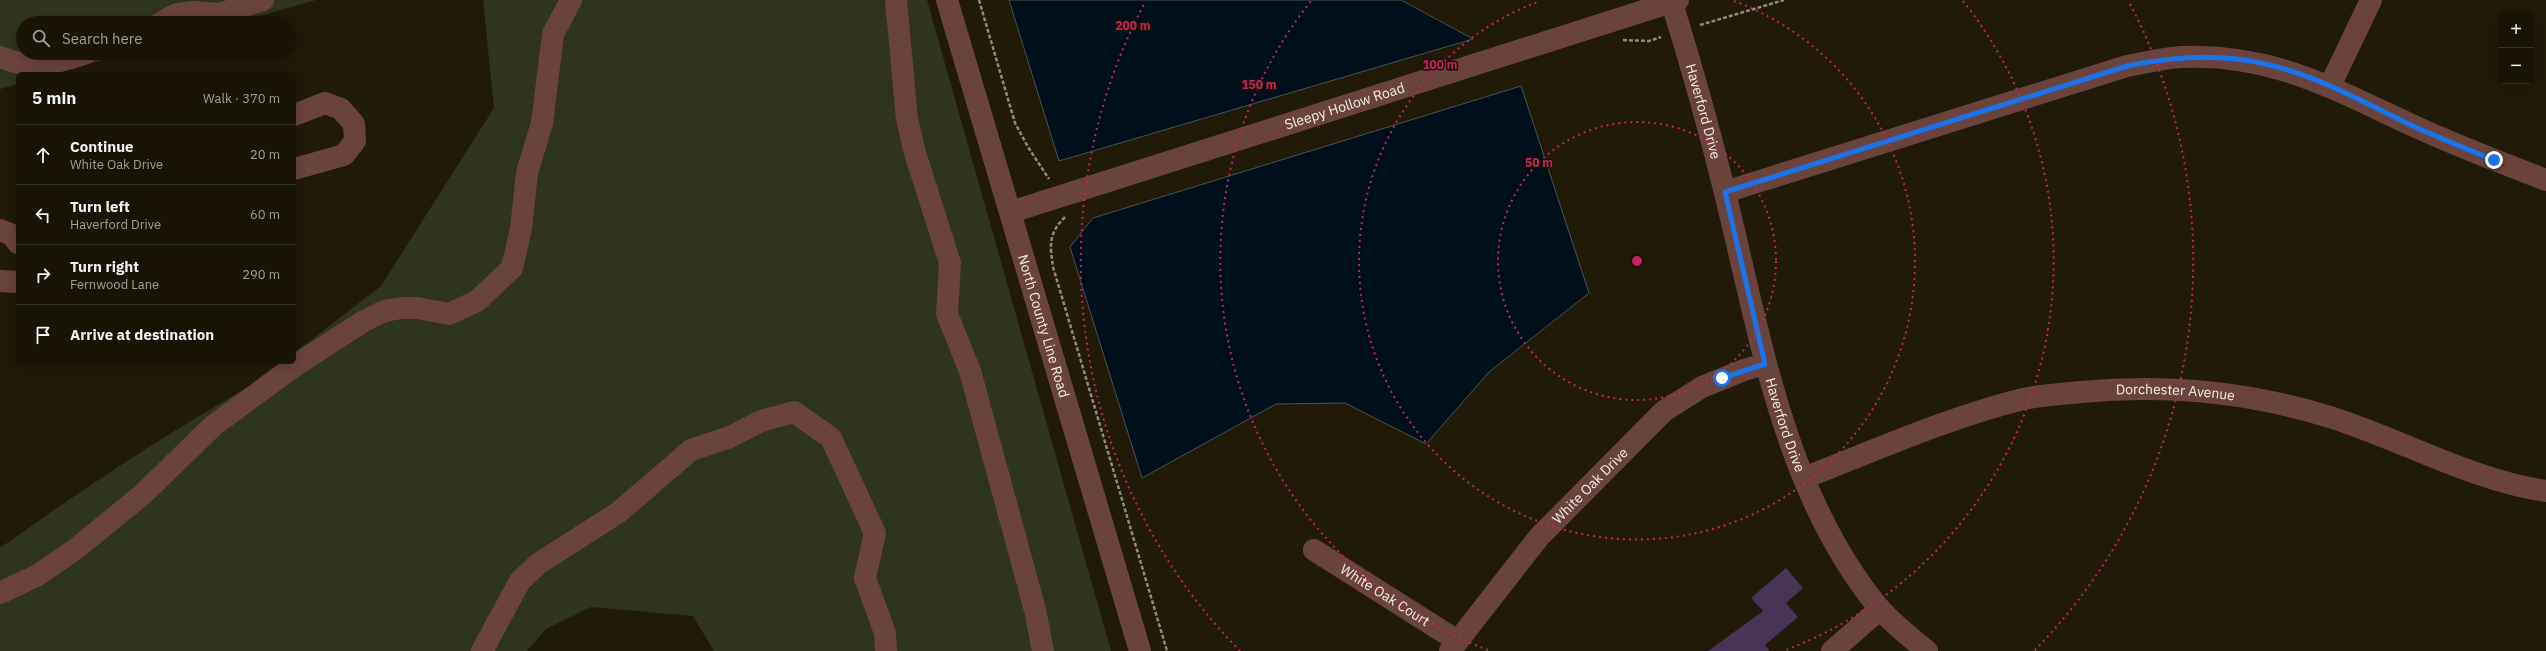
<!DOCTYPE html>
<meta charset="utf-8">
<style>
:root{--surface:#1a1406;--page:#272114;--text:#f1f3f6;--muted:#9f9e9b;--line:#383328}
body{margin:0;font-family:"IBM Plex Sans",sans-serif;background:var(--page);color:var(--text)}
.controls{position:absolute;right:12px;top:12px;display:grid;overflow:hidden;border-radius:6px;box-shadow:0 2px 10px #0003}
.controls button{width:36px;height:36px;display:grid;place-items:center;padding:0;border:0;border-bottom:1px solid var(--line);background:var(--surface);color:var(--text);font:20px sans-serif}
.stop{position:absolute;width:12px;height:12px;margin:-9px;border:3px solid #1a73e8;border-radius:50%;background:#fff}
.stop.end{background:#1a73e8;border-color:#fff;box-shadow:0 1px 4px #0008}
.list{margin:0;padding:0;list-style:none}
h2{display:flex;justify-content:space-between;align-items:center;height:52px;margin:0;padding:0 16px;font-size:17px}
h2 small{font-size:13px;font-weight:400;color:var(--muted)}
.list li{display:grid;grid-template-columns:26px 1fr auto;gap:12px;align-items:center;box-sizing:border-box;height:60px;padding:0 16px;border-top:1px solid var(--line)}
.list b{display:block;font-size:15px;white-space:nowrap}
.list p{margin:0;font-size:13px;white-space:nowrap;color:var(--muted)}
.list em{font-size:13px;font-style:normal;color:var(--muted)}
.icon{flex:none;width:22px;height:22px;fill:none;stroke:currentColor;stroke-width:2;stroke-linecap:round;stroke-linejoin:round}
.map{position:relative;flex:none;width:2546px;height:651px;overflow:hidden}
.search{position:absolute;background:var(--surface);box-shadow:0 2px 10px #0003;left:16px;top:16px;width:280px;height:44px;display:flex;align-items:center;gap:10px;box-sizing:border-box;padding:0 14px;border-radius:22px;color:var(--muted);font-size:15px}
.panel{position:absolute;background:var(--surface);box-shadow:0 2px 10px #0003;left:16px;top:72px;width:280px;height:292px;border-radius:6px}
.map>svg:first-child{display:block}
.grass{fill:#2f341c}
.water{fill:#00101b;stroke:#495357}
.building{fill:#493356}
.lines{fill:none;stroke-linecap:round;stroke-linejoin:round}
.path{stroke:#90897b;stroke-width:2.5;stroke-dasharray:4 2;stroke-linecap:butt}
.minor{stroke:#6a433d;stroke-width:22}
.route{stroke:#1a73e8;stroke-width:5}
.ring{fill:none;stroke:#c42362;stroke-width:2;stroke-dasharray:2 4}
.labels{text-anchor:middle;stroke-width:3;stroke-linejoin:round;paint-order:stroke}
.street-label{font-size:14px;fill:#f4eee3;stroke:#191102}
.centre{fill:#c42362;stroke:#191102;stroke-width:2}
.ring-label{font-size:12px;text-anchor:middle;font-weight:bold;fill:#c42362;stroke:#191102;stroke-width:3;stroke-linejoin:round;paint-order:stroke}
</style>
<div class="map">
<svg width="2546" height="651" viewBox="0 0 2546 651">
<rect width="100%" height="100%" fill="#221a08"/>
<g class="grass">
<path d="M0,0h316l-82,23h-211v30h105l-74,21h-36v10l-18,5z"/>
<path d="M483,0h444l184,651h-397l-21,-35 -102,-9 -45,22 -19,22h-527v-103c94,-67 192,-132 294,-186v-9l87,-67 113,-178z"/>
</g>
<g class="water">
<path d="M1009,0h392l72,39 -414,122z"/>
<path d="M1521,86l68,207 -100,79 -63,72 -81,-41 -69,1 -134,74 -72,-231 23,-29z"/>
</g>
<path class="building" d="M1786,568l17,20 -17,15 12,14 -33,28 5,6h-62l55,-40 -12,-13z"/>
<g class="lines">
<g class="path">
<path d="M979,0l36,123 13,24 21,32"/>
<path d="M1700,25l84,-25"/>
<path d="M1623,40l26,1 12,-4"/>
<path d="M1065,217c-17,17 -15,28 -12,50l114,384"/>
</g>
<g class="minor">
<path d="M896,0l11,119 8,34 35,110 -3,51 23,57 65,239 8,41"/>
<path id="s1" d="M947,0l193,651"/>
<path id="s2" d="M1671,0c20,64 38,128 54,193 35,141 59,300 154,415 14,16 32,30 48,43"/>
<path d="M160,23l17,-9 17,-2 25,2 44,-14"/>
<path d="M0,57c34,14 53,7 86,-4"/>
<path d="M2330,86l41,-86"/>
<path d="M294,115l31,-12 16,6 13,15 1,17 -11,14 -50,14"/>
<path d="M1725,192l402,-126c17,-3 36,-8 54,-9 92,-4 152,32 233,69 43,20 88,37 132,54"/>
<path id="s3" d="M1011,212l667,-212"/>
<path d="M0,230l12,5 6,8"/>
<path d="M0,281l18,1"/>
<path id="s4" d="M1804,478c72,-28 143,-60 219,-79 18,-4 39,-5 58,-7 85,-8 170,0 252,26 71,23 139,62 213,73"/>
<path id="s5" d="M1314,550l142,90"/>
<path d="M0,593l38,-18 39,-27 66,-54 71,-69 82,-60 68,-44 20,-10 18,-3h15l32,6 28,-13 35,-33 9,-39 6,-56 15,-50 11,-89 18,-34"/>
<path d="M482,651l38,-70 18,-17 81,-52 72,-62 39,-13 31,-16 33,-9 37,26 44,95 -10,45 20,55 1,18"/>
<path id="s6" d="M1450,651l89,-114 125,-126 38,-24 42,-17 21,-6"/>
<path d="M1832,651l48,-42"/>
</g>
</g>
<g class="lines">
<path class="route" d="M1722,378l43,-14 -40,-172 402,-126c39,-8 77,-12 117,-6 60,8 115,40 169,66 26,12 54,23 81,34"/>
</g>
<g class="ring">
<circle cx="1637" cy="261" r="139"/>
<path d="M1734 1A278 278 0 1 1 1540 1"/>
<path d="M1488 650A417 417 0 0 1 1311 1M1963 1A417 417 0 0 1 1786 650"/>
<path d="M1240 651A556 556 0 0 1 1144 4M2130 4A556 556 0 0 1 2034 651"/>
</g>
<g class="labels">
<g class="street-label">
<text dy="5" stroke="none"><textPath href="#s3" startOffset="350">Sleepy Hollow Road</textPath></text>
<text dy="5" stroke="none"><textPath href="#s2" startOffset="116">Haverford Drive</textPath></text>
<text dy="5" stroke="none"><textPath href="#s1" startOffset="340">North County Line Road</textPath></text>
<text dy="5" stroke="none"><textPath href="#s4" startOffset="386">Dorchester Avenue</textPath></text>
<text dy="5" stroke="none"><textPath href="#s2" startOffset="440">Haverford Drive</textPath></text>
<text dy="5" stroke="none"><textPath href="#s6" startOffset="217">White Oak Drive</textPath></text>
<text dy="5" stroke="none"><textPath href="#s5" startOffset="84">White Oak Court</textPath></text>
</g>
</g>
<circle cx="1637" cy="261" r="6" class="centre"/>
<g class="ring-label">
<text x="1133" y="30">200 m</text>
<text x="1440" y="69">100 m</text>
<text x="1259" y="89">150 m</text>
<text x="1539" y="167">50 m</text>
</g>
</svg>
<div class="controls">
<button>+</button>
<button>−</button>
</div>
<div class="stop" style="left:1722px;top:378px"></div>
<div class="stop end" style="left:2494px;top:160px"></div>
<div class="search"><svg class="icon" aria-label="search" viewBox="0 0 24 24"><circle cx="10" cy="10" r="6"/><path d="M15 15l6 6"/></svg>Search here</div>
<section class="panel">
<h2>5 min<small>Walk · 370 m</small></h2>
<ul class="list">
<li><svg class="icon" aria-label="ahead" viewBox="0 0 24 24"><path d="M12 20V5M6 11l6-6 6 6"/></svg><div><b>Continue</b><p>White Oak Drive</p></div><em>20 m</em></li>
<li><svg class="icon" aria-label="left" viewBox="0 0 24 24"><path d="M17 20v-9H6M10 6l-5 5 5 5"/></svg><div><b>Turn left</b><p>Haverford Drive</p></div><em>60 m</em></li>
<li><svg class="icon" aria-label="right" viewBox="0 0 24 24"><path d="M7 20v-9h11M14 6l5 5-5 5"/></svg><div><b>Turn right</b><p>Fernwood Lane</p></div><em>290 m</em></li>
<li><svg class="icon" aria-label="arrive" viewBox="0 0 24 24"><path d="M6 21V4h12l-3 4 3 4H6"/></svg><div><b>Arrive at destination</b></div></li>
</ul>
</section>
</div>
